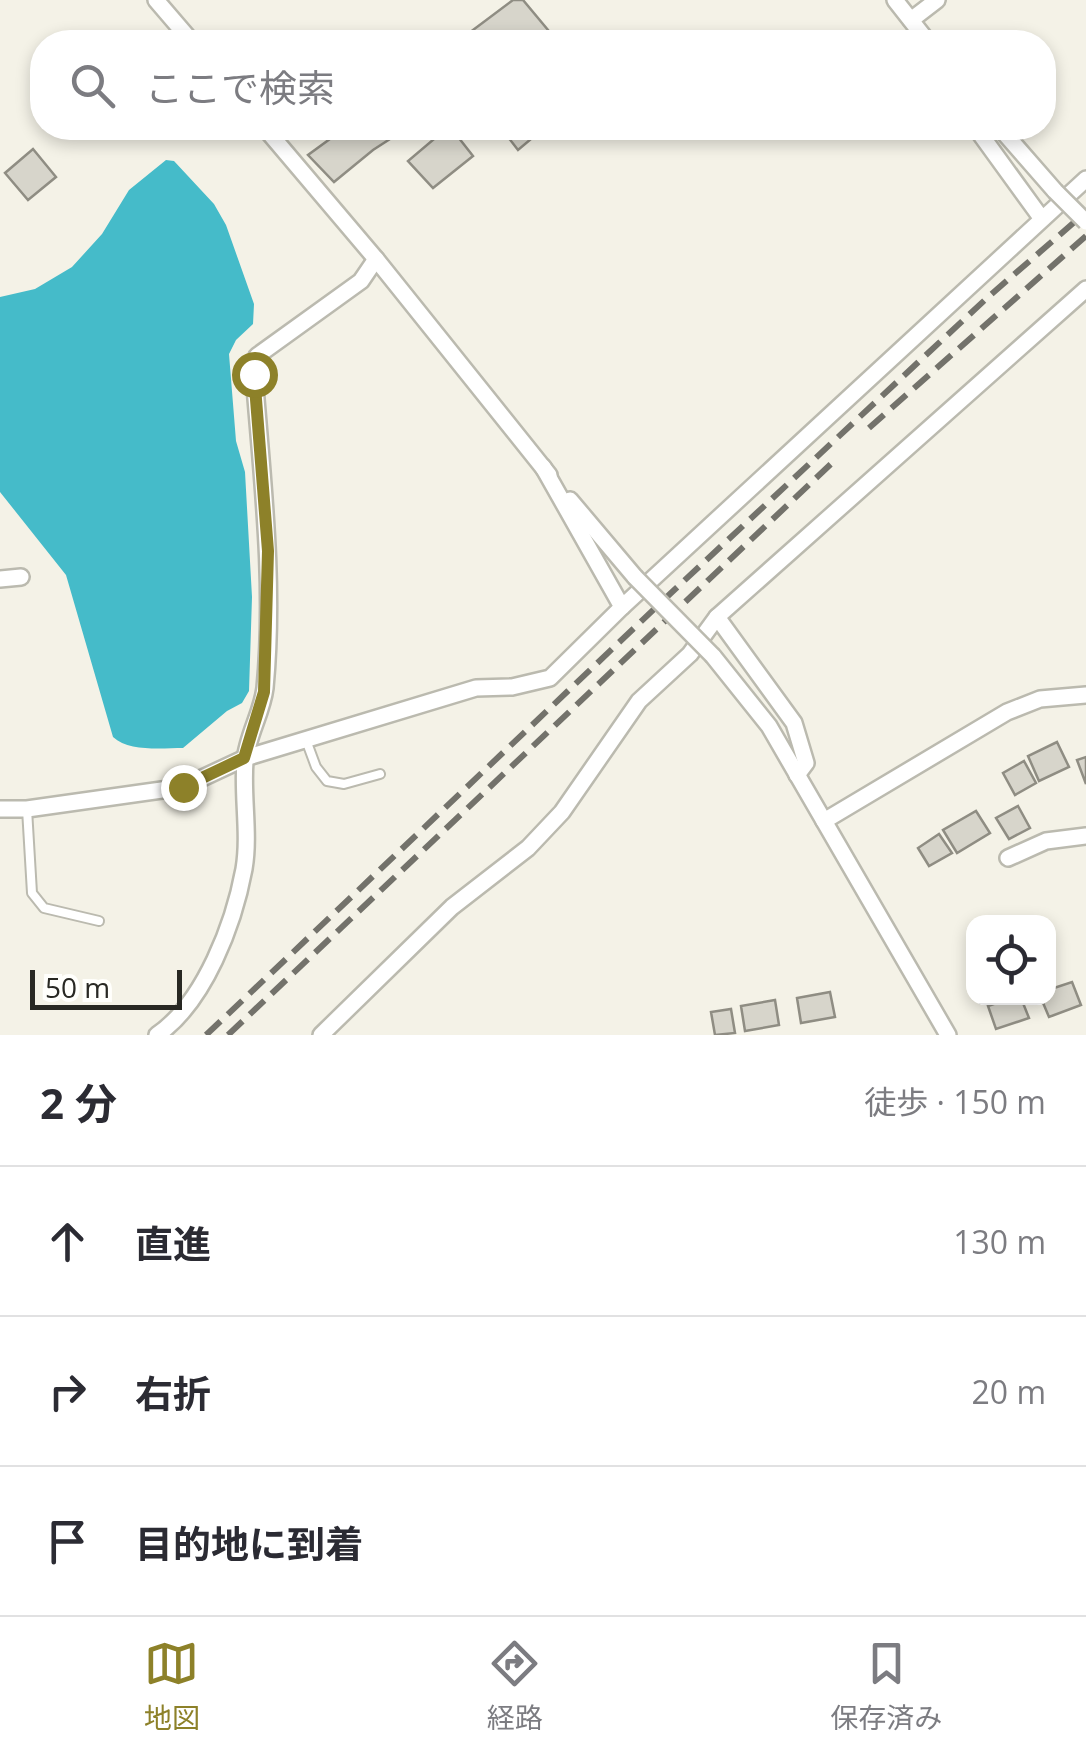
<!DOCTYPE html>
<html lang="ja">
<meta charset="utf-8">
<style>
:root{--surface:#fff;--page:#f2f2f3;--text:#2b2b33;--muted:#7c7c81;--line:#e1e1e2;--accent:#8d8129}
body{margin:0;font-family:"Open Sans","Noto Sans JP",sans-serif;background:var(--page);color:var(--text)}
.controls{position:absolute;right:30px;bottom:30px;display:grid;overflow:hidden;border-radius:20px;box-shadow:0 5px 15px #0003}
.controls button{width:90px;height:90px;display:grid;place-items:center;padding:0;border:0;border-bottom:2px solid var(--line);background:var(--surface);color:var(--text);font:50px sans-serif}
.scale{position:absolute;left:30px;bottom:25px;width:152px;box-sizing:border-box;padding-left:10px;border:5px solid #282823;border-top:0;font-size:28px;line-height:35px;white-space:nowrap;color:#282823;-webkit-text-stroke:8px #fffffc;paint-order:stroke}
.stop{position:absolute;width:30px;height:30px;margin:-22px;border:8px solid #8d8129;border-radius:50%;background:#fff}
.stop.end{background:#8d8129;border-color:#fff;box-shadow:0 2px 10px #0008}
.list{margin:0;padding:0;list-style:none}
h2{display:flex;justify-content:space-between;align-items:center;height:130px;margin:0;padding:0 40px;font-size:42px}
h2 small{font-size:32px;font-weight:400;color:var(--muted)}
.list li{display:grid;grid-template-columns:65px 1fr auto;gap:30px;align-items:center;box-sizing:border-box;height:150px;padding:0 40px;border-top:2px solid var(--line)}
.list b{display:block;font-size:38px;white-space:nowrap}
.list em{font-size:32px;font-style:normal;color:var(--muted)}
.icon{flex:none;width:55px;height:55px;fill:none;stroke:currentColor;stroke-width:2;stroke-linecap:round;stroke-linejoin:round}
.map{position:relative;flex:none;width:1086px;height:1035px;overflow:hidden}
.search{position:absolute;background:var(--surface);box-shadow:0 5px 15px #0003;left:30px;right:30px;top:30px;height:110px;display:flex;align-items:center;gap:25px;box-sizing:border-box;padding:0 35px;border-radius:40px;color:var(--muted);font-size:38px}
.sheet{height:580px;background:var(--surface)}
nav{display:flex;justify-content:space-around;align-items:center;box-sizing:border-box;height:140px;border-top:2px solid var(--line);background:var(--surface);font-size:28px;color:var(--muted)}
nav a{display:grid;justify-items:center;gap:5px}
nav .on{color:var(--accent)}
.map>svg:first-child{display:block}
.water{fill:#45bbc9}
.building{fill:#d7d5cb;stroke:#8f8d83;stroke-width:2.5}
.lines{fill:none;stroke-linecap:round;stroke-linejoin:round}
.service-casing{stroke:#bbbaaf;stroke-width:12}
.minor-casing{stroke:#bbbaaf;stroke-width:20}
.service{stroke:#fff;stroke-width:8}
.minor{stroke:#fff;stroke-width:15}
.rail{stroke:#73726b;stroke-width:6;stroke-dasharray:20 10;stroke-linecap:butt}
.minor-bridge-casing{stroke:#bbbaaf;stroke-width:20;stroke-linecap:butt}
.minor-bridge{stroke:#fff;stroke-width:15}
.route{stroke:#8d8129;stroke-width:12}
</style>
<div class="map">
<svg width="1086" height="1035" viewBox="0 0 1086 1035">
<rect width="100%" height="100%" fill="#f4f2e7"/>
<path class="water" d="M166,160l8,1 40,43 12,21 28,79 -1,20 -17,16 -7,14 7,87 9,31 7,125 -3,94 -7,12 -15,8 -44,37c-21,0 -54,4 -70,-11l-47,-162 -66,-83v-195l35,-8 37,-22 30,-33 27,-44z"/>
<g class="building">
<path d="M513,0h10l35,42h-51l-5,-5 -10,5h-35z"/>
<path d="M345,128h62l-34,22 -39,32 -26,-27z"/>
<path d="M447,128h4l22,28 -40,32 -25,-27z"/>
<path d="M501,128h43l-26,22z"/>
<path d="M33,149l23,28 -28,23 -23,-27z"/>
<path d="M1057,742l12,25 -30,14 -11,-25z"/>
<path d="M1086,757v27l-9,-24z"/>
<path d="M1024,761l12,22 -21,12 -12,-22z"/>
<path d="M1018,806l12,22 -21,11 -13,-21z"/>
<path d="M976,811l14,22 -33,20 -14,-23z"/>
<path d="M939,834l13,19 -23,13 -11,-18z"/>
<path d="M1072,982l9,23 -32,12 -8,-19h7v-8z"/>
<path d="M830,992l5,25 -34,6 -4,-25z"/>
<path d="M1011,998h10l8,20 -33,11 -8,-23z"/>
<path d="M775,1000l4,25 -34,6 -4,-25z"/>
<path d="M731,1009l4,24 -20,2 -4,-23z"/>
</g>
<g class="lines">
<g class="service-casing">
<g id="service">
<path d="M306,740l10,27 11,14 17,3 36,-10"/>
<path d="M27,809l5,84 12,15 55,13"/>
</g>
</g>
<g class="minor-casing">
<g id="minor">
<path d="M156,0l36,42"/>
<path d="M895,0l33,42"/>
<path d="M911,20l26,-20"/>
<path d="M265,128l111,131 173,216"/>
<path d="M976,128l66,91"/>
<path d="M1000,128l55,63"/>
<path d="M570,500l65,77"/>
<path d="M0,579l21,-2"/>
<path d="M622,607l464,-428"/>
<path d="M717,617l77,106 12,40 -9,12"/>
<path d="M713,656l56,70 179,309"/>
<path d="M0,809h27l156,-22 62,-29 231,-70 36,-1 38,-9 72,-71 -79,-140"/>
<path d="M824,821l183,-109 33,-13 46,-4"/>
<path d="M1008,858l38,-17 40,-5"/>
<path d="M157,1035c48,-33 77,-112 87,-166 6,-35 -2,-73 1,-108 2,-25 17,-48 20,-73 10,-105 -3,-210 -11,-314l3,-18 104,-75 15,-22"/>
<path d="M321,1035l131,-128 76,-59 34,-36 77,-111 51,-47 27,-37 369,-328"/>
</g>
</g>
<use href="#service" class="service"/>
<use href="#minor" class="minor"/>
<g class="rail">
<path d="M869,428l217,-192"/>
<path d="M206,1035l465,-442 316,-295 99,-86"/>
<path d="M228,1035l605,-573"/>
</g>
<g class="minor-bridge-casing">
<g id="minor-bridge">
<path d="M1055,191l31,31"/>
<path d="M635,577l78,79"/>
</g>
</g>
<use href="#minor-bridge" class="minor-bridge"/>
</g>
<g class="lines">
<path class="route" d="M183,787l61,-29 20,-66 4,-141 -14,-177"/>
</g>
</svg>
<div class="controls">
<button><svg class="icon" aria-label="locate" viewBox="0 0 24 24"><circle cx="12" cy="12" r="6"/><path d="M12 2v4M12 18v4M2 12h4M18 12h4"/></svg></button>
</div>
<div class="scale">50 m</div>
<div class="stop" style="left:254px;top:374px"></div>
<div class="stop end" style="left:183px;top:787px"></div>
<div class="search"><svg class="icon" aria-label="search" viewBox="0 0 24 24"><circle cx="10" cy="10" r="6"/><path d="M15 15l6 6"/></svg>ここで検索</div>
</div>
<section class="sheet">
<h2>2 分<small>徒歩 · 150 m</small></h2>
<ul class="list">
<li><svg class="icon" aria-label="ahead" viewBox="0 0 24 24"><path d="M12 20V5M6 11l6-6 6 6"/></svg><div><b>直進</b></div><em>130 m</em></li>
<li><svg class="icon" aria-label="right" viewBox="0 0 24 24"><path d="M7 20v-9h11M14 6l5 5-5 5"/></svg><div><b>右折</b></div><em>20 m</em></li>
<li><svg class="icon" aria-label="arrive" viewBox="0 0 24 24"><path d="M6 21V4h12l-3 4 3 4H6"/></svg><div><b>目的地に到着</b></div></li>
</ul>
</section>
<nav>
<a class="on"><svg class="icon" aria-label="map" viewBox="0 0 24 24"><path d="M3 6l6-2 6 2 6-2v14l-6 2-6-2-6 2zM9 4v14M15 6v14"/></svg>地図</a>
<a><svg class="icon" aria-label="directions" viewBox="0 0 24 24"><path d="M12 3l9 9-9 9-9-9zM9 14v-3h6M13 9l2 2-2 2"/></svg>経路</a>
<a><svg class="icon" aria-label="saved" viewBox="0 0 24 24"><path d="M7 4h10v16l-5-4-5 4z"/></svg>保存済み</a>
</nav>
